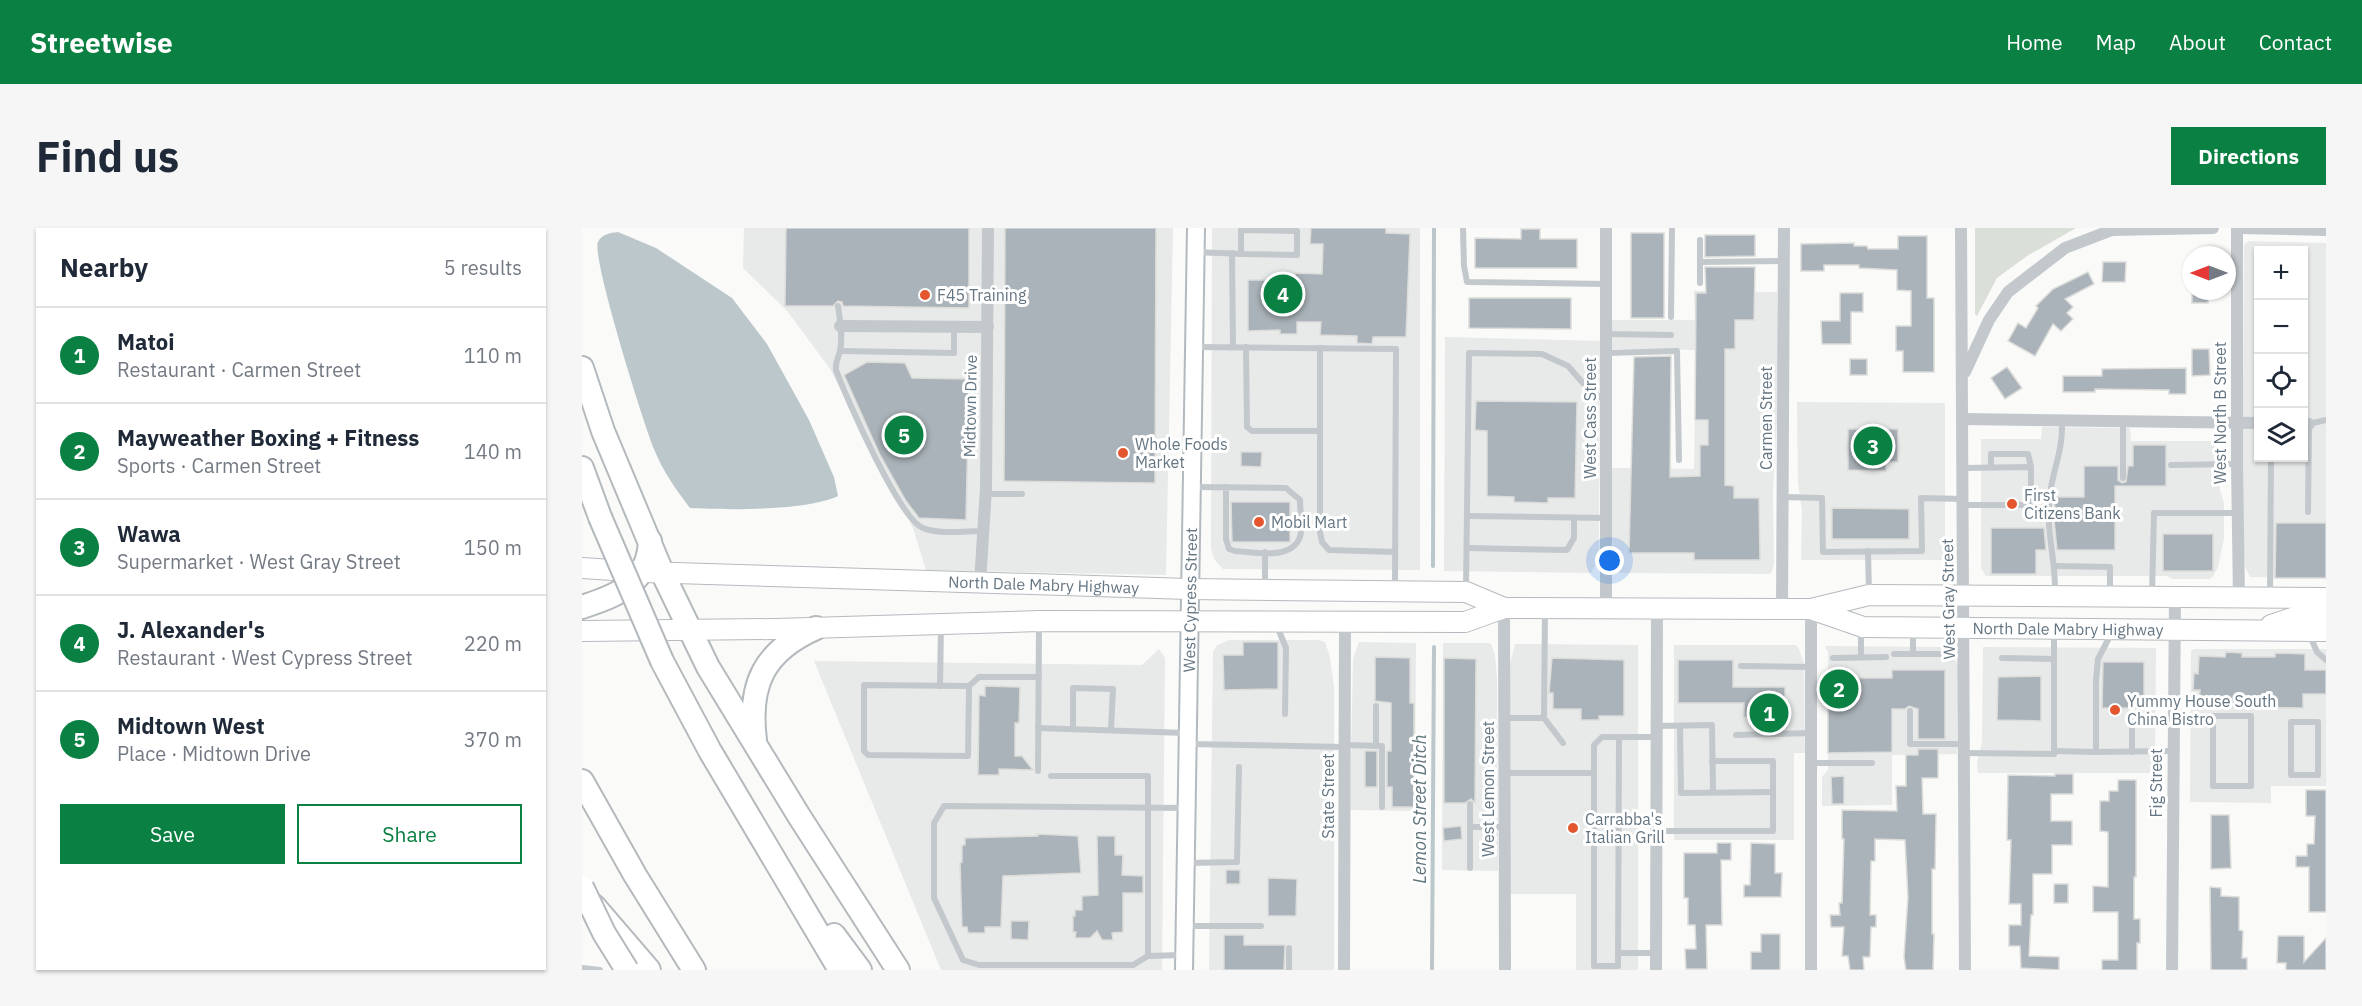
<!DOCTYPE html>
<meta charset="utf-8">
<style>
:root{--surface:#fff;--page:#f6f6f7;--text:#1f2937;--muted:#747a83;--line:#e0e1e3;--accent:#0b8043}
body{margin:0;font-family:"IBM Plex Sans",sans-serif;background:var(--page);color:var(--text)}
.controls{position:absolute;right:18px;top:18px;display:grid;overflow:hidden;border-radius:0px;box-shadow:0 2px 4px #0004}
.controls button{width:54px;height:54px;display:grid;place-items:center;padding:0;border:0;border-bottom:2px solid var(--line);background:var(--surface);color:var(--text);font:30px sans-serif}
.compass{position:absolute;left:1600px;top:18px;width:54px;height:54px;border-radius:50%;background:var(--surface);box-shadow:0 2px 4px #0004;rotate:270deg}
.you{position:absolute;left:1028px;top:333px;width:21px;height:21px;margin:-15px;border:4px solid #fff;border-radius:50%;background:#1a73e8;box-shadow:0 0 0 9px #1a73e833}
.badge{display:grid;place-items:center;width:39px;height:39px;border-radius:50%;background:var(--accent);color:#fff;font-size:20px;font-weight:700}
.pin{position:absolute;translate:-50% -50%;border:3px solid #fff;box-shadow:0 2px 6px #0006}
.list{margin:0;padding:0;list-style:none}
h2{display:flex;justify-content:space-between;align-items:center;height:78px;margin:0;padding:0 24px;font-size:26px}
h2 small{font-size:20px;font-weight:400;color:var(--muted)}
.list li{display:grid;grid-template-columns:39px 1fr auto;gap:18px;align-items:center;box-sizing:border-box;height:96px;padding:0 24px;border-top:2px solid var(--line)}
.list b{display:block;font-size:22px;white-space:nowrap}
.list p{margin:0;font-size:20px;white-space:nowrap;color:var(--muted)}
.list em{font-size:20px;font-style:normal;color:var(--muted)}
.actions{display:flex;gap:12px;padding:18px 24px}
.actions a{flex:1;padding:14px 0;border:2px solid var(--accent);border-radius:0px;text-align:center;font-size:21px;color:var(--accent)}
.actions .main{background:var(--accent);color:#fff}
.icon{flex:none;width:33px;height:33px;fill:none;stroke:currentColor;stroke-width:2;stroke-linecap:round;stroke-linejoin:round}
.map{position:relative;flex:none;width:1744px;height:742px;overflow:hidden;border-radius:0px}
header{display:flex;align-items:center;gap:36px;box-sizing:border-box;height:84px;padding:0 30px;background:var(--accent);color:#fff}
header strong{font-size:28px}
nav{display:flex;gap:33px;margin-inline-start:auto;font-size:21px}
.intro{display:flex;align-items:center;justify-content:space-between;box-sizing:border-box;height:144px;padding:0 36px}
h1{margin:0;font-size:42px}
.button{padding:15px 27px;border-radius:0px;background:var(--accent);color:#fff;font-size:21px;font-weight:700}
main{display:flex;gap:36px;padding:0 36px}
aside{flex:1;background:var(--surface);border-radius:0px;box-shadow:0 2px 4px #0004}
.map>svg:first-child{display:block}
.built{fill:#e8e9e9;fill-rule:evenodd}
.green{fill:#dadfd7}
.water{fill:#bbc7cb}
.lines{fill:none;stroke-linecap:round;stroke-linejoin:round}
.stream{stroke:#bbc7cb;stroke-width:4}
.building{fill:#aab3b9;stroke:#dcdcda;stroke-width:1.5}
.secondary-casing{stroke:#b3babf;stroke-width:20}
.primary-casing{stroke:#b5babe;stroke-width:22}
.highway-casing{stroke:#b4b9bd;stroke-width:26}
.lane{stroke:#c3c8cc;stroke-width:6}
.street{stroke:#c3c8cc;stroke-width:12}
.secondary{stroke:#fff;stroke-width:16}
.primary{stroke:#fff;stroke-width:20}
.highway{stroke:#fff;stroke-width:22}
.highway-bridge-casing{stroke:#b4b9bd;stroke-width:26;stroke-linecap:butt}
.highway-bridge{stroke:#fff;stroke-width:22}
.poi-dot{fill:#e4572e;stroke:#fff;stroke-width:2}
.labels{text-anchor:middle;stroke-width:6;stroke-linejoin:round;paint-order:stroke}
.poi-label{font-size:16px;fill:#657683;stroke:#fff;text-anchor:start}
.street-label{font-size:16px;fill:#657683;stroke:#fff}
.water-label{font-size:18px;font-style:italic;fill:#60757c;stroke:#fff}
</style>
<header>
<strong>Streetwise</strong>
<nav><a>Home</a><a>Map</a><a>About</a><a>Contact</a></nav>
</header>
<div class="intro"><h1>Find us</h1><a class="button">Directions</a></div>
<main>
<aside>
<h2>Nearby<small>5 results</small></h2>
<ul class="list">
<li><span class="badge">1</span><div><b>Matoi</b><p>Restaurant · Carmen Street</p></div><em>110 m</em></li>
<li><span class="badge">2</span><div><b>Mayweather Boxing + Fitness</b><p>Sports · Carmen Street</p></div><em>140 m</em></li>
<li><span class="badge">3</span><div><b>Wawa</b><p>Supermarket · West Gray Street</p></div><em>150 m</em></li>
<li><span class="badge">4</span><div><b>J. Alexander's</b><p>Restaurant · West Cypress Street</p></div><em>220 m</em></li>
<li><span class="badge">5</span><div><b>Midtown West</b><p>Place · Midtown Drive</p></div><em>370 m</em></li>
</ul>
<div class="actions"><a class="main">Save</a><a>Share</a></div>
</aside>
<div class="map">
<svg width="1744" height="742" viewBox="0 0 1744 742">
<rect width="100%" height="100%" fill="#fafaf8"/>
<g class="built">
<path d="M162,0h429l-7,347 -240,-5 -13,-42 -83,-159 -42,-57 -45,-44z"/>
<path d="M630,0h208v342l-197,-1 -9,-10 -3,-11z"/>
<path d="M1667,13l77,2v335l-76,-1 -5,-10 -3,-43 2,-279zM1676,22h46v208h-46z"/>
<path d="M1112,63l83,1 2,90 -6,110 1,69 -1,8 -3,5 -150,-1 -4,-6 -4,-29v-70l82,1 2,-119 -84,-1v-29h83z"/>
<path d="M863,109l155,4 -1,204 -1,16 -7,12 -147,-2z"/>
<path d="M1215,174l148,1v157h-144l1,-49 -4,-28z"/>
<path d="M1460,199l88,1 1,13h82l3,2 2,2 1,41 5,17v36l-6,28 -4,8 -4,4h-37l-7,-3h-180l-5,-8v-129h60z"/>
<path d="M647,412h90l6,2 5,15 4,30v283h-125l4,-318 4,-7z"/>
<path d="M777,414l57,1 -1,168 -65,-1 3,-151z"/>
<path d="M861,415h45l3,1 4,11 2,23 1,193 -56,-1z"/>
<path d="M933,416l123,1v325h-62v-76h-67l1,-230z"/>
<path d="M1092,417h122l3,4 5,15 1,89h-11v87h-120z"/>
<path d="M1243,418l123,1 6,8 4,13 -1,86 -65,1v50l-70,1v-29l6,-7v-118z"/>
<path d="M1401,419l173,1 -1,125h-177l-1,-11 5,-20z"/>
<path d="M577,421l6,9 -3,312h-221l-127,-309 328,4z"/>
<path d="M1611,421h133v137h-55v17l-81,-1 1,-151z"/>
</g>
<path class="green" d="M1393,0h101l-49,28 -30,22 -20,38 -2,-2z"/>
<path class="water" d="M36,4l38,16 76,50 35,46 42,76 25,57 4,19c-31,15 -113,14 -148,12 -13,-17 -28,-38 -36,-59 -10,-24 -63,-193 -56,-207 4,-8 12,-9 20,-10z"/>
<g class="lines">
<g class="stream">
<path d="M851,338l1,-338"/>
<path d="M850,742l2,-323"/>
</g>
</g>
<g class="building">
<path d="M204,0h183v80l-126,-2 -1,-4 -4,-1 -5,5h-48z"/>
<path d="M423,0h151l-1,255 -151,-2z"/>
<path d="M729,0h75v5l24,1 -4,103h-33l-1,7 -15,-1v-7l-37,-1 1,-13h-24v12h-17v-4l-32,1v-51h47v-7l27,1 1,-30h-13z"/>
<path d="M939,1h19v10h37v29h-102v-30l46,1z"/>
<rect x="1049" y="5" width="33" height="85"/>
<path d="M1123,7h50v21l-50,1z"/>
<path d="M1316,8h29v62h7v74h-31v-21h-7v-25h15v-35l-14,-1v-20l-38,-2v-3h-35v6h-23v-27l53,-1v3h13l1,3h30z"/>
<path d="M1521,34h23l-1,20h-23z"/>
<path d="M1123,39h50l-1,53h-19v29h-10v136l9,1v12h25l1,62h-66v-7h-65l5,-196 37,-1 -1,121 30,-1v-31h8v-25h-13l1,-127h10z"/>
<path d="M1506,44l6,12 -29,15 8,8 -6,6 6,6 -12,12 -8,-7 -18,32 -27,-15 10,-18 8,5 12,-20 -2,-2 17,-17z"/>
<path d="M1610,63h17l-1,12h-16z"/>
<path d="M1258,65h23v19h-12v32h-29l-1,-23h19z"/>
<path d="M887,70h102v31l-102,-1z"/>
<path d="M1610,121h17l1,26 -18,1z"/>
<rect x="1268" y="131" width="17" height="16"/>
<path d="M285,134l38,1 7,15 57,1 -3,141 -47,-2 -13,-17 -27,-48 -35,-78z"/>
<path d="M1425,139l15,21 -17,11 -14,-21z"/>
<path d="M1604,140v26h-17v-4l-74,-1v3h-32v-16h39v-7z"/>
<path d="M894,173l101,1 -2,96h-27v5l-34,-1v-5l-27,-1v-65l-12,-1z"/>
<path d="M1266,201h50v33h-12v9l-38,-1z"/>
<path d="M1551,217h33v41h-51v64h-58l-3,-30 1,-23h29v-31h34v14l4,3 4,-1 2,-16h5z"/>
<path d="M659,224h21l-1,15 -20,-1z"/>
<path d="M649,274h59v40h-58z"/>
<path d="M1250,280l77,1v30h-77z"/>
<path d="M1694,295h50v55h-51z"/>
<path d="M1409,300h53l2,22h-10v24h-45z"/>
<rect x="1581" y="306" width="50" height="37"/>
<path d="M661,414h35v47l-54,1 -1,-35h20z"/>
<path d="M1644,424l16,1v4h33v-4l30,1v16h21v24h-23v14l-104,-1 1,-17h-7l1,-17 4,1 1,-18 26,1z"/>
<path d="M793,429l35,1v45h4v104h-22v-20h-5v-36h4v-48l-16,-2z"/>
<path d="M862,430l32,1 -1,144 -4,-4 -6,4h-21z"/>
<path d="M970,430l72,2v56h-25v4h-18v-11h-28v-16h-4z"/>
<path d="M1096,432h55v27h52v29l-41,1v-14h-66z"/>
<path d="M1521,434h41v46h-42z"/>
<path d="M1310,442h53v69h-27v-30l-9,-3 -4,3h-13v43l-64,1v-75h64z"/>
<path d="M1459,448v45l-44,-1 1,-43z"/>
<path d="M403,458l35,1 -1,36h-4v33h7l11,14 -34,-1v6h-21l1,-80 6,1z"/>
<path d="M1336,521h20v29h-16l1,36h13l-1,55h-3v65h2l-1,36h-27l-2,-13 4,-60 -3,-57 -30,-1v22h-4l-1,54h6v12h-5l-1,30h-7l1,13h-14l-2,-14h-6l2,-29h-13l-1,-12h10l-1,-12h3l2,-64h-2v-29l55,1 -1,-25h10v-31h12z"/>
<rect x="783" y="523" width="12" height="36"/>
<path d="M1473,546h18v20h-22v27h21v24h-20v29h-19v41h-2l-2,41 30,1v13l-38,-2 -1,-22h-11v-21h12v-21h-12l2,-64h-4l1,-65 47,1z"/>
<path d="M1262,548v28h-12l-1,-27z"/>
<path d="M1536,552h18v97h-2v42h6v24h-3v27h-35v-10h16v-48h-25v-26l15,1v-55l-8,-1v-30h9v-10h9z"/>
<path d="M1724,562h20v122h-17v-45h-13v-11h11v-12h7l1,-28h-9z"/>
<path d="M1629,587h18l2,53 -20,1z"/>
<path d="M879,598l1,13 -18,2 -1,-13z"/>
<path d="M455,606l41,2 3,37 -78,3 -2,51h-16v6h-17l-1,-6h-5l-2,-64 2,-1v-17h3v-7l73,-2z"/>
<path d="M515,608h18v19h8l-1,20 21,1v17h-20v39l-11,1 1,7h-11l-5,-9 -7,7h-15l1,-6h-3v-16h2v-6h7v-14l16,-1z"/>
<path d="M1135,615h14v17h-10l1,65h-16l1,44h-21l-1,-20h11l-1,-24h-7v-27h-4v-45h33z"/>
<path d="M1169,615l24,1v29h7l-1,24h-37v-12h6z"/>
<rect x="644" y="642" width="14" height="14"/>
<path d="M686,650l29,1 -1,37h-28z"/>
<rect x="1472" y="656" width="14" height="19"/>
<path d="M1628,659l11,1v8l18,1v33l4,1 -1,27h5v12h-36z"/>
<path d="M429,693h18l-1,19 -17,-1z"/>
<path d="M1179,706h19v36h-29v-18h10z"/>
<path d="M642,707h20v10h41l-1,25h-60z"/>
<path d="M1696,708h26v26l22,-24v32h-40v-7h-9z"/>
</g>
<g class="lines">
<g class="secondary-casing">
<g id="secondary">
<path id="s1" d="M602,742l12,-742"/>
</g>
</g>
<g class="primary-casing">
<g id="primary">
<path id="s2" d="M0,340l61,4 546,17 277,3 38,16"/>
<path id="s3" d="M1229,381l52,18 463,4"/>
<path d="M1689,397l30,-10 25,-1"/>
<path d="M0,403l194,-2 263,-8 426,1 39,-14 307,1 58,-14 457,3"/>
</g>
</g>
<g class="highway-casing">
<g id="highway">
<path d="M0,140l21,63 59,141 46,95 91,149 99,154"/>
<path d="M0,240l18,49"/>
<path d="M0,379c36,-12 66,-23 68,-66"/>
<path d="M80,433l48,90 130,219"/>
<path d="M173,512c-7,-56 9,-89 61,-112"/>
<path d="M0,553l53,94 59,95"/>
<path d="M12,678l55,64"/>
<path d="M252,707l26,35"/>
</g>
</g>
<g class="lane">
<path d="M881,1l1,37 3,16 139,2"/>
<path d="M1118,12v43"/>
<path d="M614,24c15,1 30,1 45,2l56,1v-24l-56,-1v24"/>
<path d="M650,25l1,94"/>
<path d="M1118,34l84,-1"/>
<path d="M256,78c2,14 5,31 2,45 -2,8 -5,11 -4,19 10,27 64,150 87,158 17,7 42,3 60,3"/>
<path d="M1089,89l1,-89"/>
<path d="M1024,106l65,1"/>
<path d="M613,119l201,2 -1,238"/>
<path d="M664,119l1,80 5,4h68"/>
<path d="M738,120v184l2,10 7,8 66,2"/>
<path d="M258,123l114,2v-26"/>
<path d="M1024,125l71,-2 2,109"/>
<path d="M1541,194v56"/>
<path d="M1589,237l66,-1"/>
<path d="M1409,239v-13h37l3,13"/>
<path d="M1381,240l68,-1v38h-68"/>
<path d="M610,259l94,1 14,12c0,11 3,27 0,37 -9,24 -46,15 -65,14l-6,-2 -3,-10v-52"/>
<path d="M404,266h36"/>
<path d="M1201,269l39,1 1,54 99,-1 -1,-53 42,1"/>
<path d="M1726,284l1,-88 17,-4"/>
<path d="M885,288l139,2"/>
<path d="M885,320l100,2 7,-12v-20"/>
<path d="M1286,323l1,42"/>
<path d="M683,324v34"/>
<path d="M1474,338l54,1v25"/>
<path d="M884,361l3,-236 73,1 26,12 21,24 17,11"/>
<path d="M1473,364c1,-32 -10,-63 -5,-97 3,-27 13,-43 12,-73"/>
<path d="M1570,366l2,-81h83"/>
<path d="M1688,367l1,-137"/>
<path d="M963,384l-1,106 19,25"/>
<path d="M695,398l9,22 -1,66"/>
<path d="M1331,403v23"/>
<path d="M1529,406l-13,25 -2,21v72l77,-1"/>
<path d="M1727,406l8,18 9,8"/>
<path d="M1312,426h56"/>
<path d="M1279,429v-26"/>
<path d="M1251,430l53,-1"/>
<path d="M1420,430l52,1"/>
<path d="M1159,438l70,1"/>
<path d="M358,458l1,-60"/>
<path d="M387,458l-105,-1v66l4,4 100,1 1,-70 10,-9h60"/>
<path d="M1328,483v33h53"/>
<path d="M1550,485v39"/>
<path d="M1591,488h78v70h-38v-70"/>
<path d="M922,490h40"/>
<rect x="1709" y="494" width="27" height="53"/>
<path d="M1075,498l55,-1 1,67"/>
<path d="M1098,498l1,67 92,-1"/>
<path d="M456,500l148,5"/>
<path d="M491,501v-41l40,1 -2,41"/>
<path d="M1154,507l75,-2"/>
<path d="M1037,509l-1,229h-24v-221l8,-8h55"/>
<path d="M606,516l157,3"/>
<path d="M763,517l37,1v61"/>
<path d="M794,518v-40"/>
<path d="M1472,523l42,1"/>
<path d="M1383,525l89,1v-121"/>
<path d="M1229,535h61"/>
<path d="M456,543l1,-146"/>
<path d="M923,545h89"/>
<path d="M469,548h97v180"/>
<path d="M888,576v64"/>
<path d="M888,599h34"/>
<path d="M1075,603h116v-70h-61"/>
<path d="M605,635l50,-1 2,-95"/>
<path d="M603,698h76"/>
<path d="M707,720v22"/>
<path d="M1036,725h38"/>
<path d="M601,727l-35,1 -15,9h-154l-16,-5 -29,-62v-75l10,-17 242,2"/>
<path d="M0,740l18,2"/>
</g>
<g class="street">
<path d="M1024,0v381"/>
<path d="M1379,0l4,742"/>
<path d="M1655,0v236l2,134"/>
<path d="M1658,0l86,2"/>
<path d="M258,98l148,1"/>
<path d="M1383,144l24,-52 19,-28 57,-44 47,-18 101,-2"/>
<path d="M1380,191l296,4"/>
<path d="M1722,196h5"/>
<path d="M398,355l6,-95 2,-260"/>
<path d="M922,380l1,362"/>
<path d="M1200,381l2,-381"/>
<path d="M1229,381v361"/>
<path d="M762,742l1,-348"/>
<path d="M1074,742l1,-361"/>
<path d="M1590,742l3,-374"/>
</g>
<use href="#secondary" class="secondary"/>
<use href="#primary" class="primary"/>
<use href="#highway" class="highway"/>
<g class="highway-bridge-casing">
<g id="highway-bridge">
<path d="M18,289l62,144"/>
<path d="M0,659l22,46 23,37"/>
</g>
</g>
<use href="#highway-bridge" class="highway-bridge"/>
</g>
<g class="poi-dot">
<circle cx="343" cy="67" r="6"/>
<circle cx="541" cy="225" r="6"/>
<circle cx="1430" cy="276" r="6"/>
<circle cx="677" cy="294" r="6"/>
<circle cx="1533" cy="482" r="6"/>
<circle cx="991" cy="600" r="6"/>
</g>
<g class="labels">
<g class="poi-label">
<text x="355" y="73">F45 Training</text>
<text x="553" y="222">Whole Foods<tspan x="553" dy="18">Market</tspan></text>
<text x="1442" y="273">First<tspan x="1442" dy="18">Citizens Bank</tspan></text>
<text x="689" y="300">Mobil Mart</text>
<text x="1545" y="479">Yummy House South<tspan x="1545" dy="18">China Bistro</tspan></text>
<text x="1003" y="597">Carrabba's<tspan x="1003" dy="18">Italian Grill</tspan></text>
</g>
<g class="street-label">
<text transform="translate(388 178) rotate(-89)" y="6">Midtown Drive</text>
<text transform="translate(1638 185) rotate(-90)" y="6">West North B Street</text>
<text transform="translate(1008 190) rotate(-90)" y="6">West Cass Street</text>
<text transform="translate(1184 190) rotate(-90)" y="6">Carmen Street</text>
<text dy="6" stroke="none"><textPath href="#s2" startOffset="462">North Dale Mabry Highway</textPath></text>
<text dy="6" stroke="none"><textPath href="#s1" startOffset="370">West Cypress Street</textPath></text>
<text transform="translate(1366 371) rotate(-91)" y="6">West Gray Street</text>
<text dy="6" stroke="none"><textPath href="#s3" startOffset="260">North Dale Mabry Highway</textPath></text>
<text transform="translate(1574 555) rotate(-90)" y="6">Fig Street</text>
<text transform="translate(906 561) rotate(-90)" y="6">West Lemon Street</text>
<text transform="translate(746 568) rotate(-90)" y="6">State Street</text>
</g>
<g class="water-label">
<text transform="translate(838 581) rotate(-90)" y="6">Lemon Street Ditch</text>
</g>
</g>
</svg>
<div class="controls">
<button>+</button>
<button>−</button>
<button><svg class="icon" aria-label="locate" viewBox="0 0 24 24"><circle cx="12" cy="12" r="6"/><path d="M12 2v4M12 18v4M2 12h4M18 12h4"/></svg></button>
<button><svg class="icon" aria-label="layers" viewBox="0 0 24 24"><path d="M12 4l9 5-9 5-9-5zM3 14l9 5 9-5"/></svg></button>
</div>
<svg class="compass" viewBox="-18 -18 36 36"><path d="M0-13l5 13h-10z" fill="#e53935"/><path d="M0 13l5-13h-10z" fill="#747a83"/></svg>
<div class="you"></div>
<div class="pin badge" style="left:1187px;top:485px">1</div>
<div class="pin badge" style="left:1257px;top:461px">2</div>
<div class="pin badge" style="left:1291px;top:218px">3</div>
<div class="pin badge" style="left:701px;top:66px">4</div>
<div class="pin badge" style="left:322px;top:207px">5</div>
</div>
</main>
